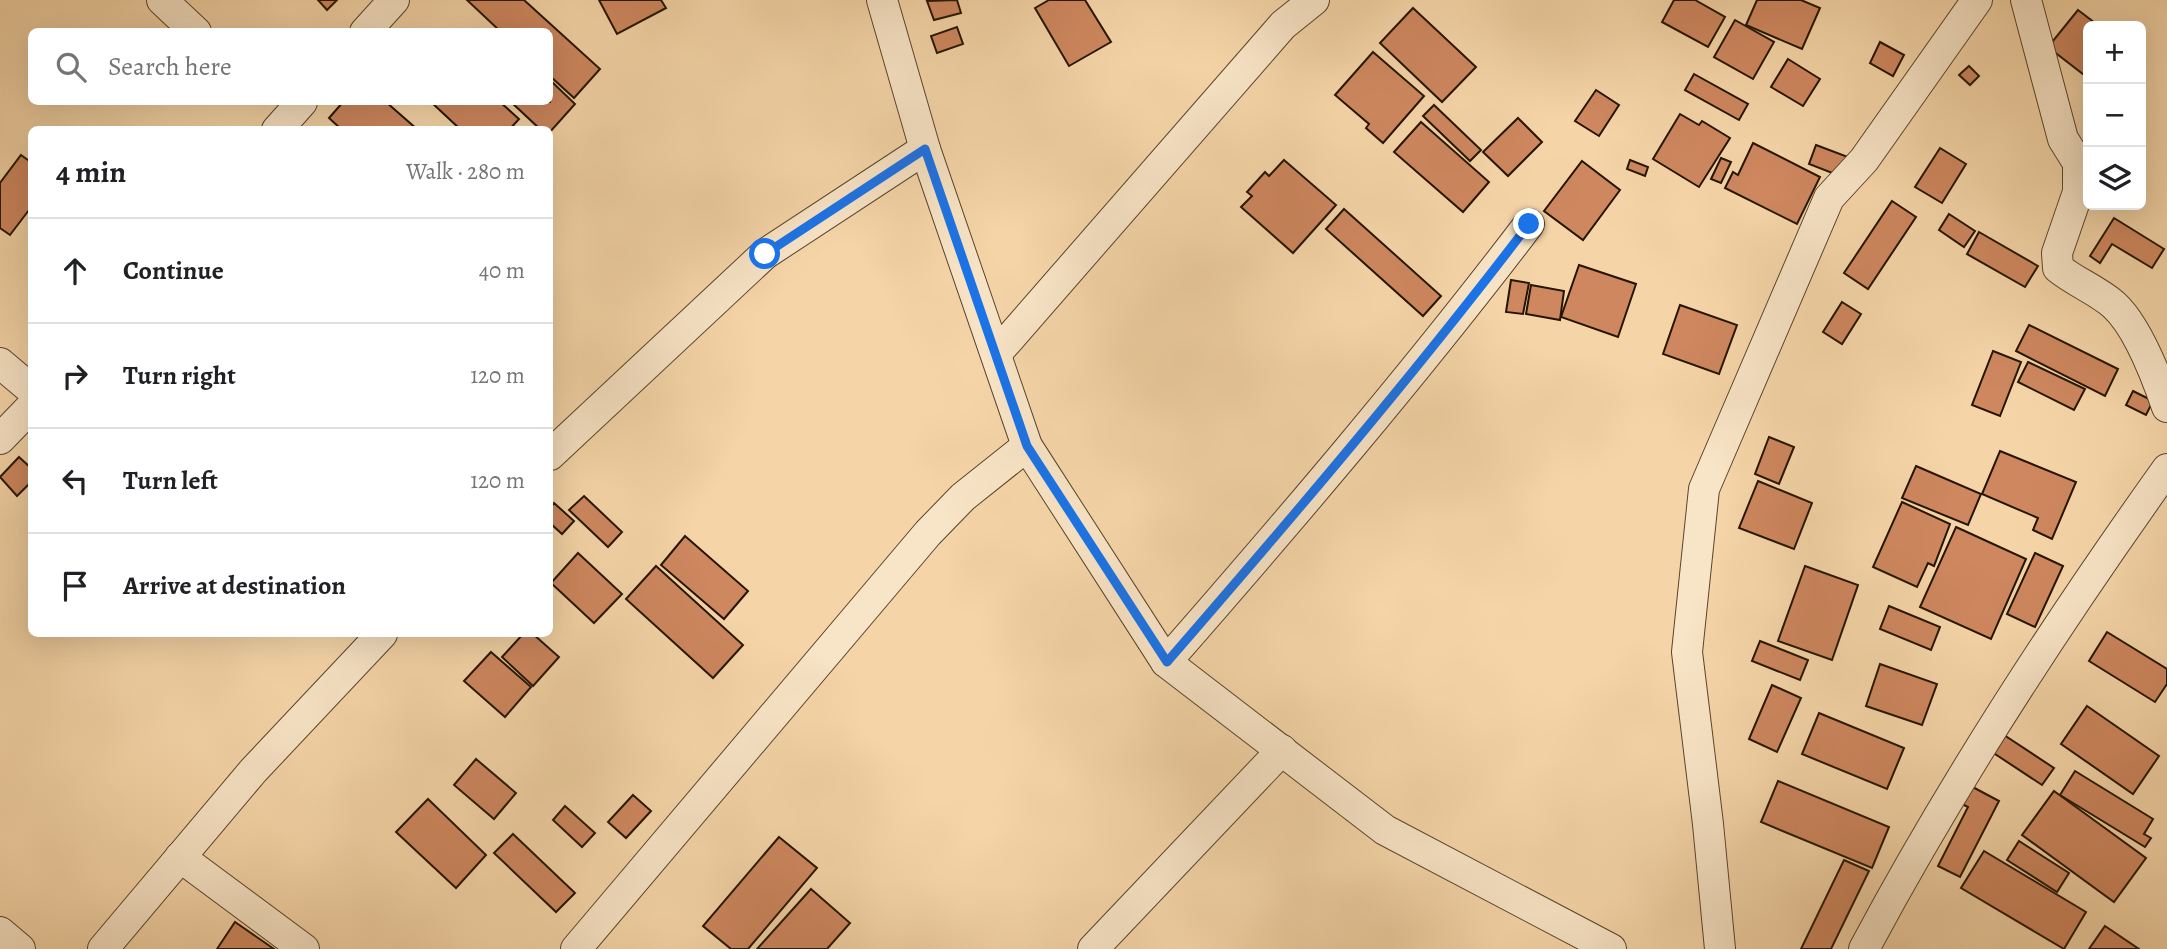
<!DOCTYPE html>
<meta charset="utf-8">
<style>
:root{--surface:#fff;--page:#f6f6f6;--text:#202124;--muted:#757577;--line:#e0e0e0}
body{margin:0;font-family:Alegreya,serif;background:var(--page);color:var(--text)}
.controls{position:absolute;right:21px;top:21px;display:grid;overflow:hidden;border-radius:10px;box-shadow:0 7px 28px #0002}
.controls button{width:63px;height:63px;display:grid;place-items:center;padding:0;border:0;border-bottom:2px solid var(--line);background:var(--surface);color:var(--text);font:35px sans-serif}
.stop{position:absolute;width:21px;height:21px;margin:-16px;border:5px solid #1a73e8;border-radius:50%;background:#fff}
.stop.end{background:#1a73e8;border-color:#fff;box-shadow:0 2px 7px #0008}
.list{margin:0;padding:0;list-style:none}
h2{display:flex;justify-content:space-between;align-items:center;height:91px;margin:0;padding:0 28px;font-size:30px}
h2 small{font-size:23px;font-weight:400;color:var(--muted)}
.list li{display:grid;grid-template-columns:46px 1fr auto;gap:21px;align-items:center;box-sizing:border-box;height:105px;padding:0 28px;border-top:2px solid var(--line)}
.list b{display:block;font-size:26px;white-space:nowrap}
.list em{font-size:23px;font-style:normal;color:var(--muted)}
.icon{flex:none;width:38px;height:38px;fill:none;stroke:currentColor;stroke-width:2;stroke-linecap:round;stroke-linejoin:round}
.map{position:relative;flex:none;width:2167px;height:949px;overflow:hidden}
.search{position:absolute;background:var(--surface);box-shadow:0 7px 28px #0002;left:28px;top:28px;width:525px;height:77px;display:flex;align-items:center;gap:18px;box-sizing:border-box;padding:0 24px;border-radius:10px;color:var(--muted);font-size:26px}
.panel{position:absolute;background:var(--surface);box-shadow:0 7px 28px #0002;left:28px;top:126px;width:525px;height:511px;border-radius:10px}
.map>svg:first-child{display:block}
.building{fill:#ce875f;stroke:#251503;stroke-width:2}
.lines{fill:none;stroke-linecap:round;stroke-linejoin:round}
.minor-casing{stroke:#59452c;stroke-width:32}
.minor{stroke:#f8e4c6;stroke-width:30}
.route{stroke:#1a73e8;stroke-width:9}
</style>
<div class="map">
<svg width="2167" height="949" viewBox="0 0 2167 949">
<rect width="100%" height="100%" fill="#f5d5a8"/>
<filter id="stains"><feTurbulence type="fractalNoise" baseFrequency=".00286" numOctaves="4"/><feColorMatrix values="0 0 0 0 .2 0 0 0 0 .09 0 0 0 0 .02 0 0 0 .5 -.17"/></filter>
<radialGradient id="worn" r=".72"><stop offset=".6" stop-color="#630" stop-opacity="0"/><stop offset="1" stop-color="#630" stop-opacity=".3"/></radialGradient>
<g class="building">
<path d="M318,0h19l-10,10z"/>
<path d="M467,0h57l76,69 -26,29 -24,-22v-44h-49z"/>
<path d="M599,0h62l5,8 -49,26z"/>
<path d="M957,0l4,13 -27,7 -7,-19z"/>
<path d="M1049,0h36l26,42 -42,24 -34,-58z"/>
<path d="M1674,0h21l30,17 -17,30 -46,-25z"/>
<path d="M1757,0h44l19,8 -18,41 -56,-24z"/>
<path d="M1413,8l63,59 -34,35 -62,-59z"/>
<path d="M2078,10l21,16h-11v52l-40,-31z"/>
<path d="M1735,20l39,22 -21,37 -39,-22z"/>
<path d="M957,27l6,17 -26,9 -6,-17z"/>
<path d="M1880,42l24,13 -11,21 -23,-13z"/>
<path d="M1373,52l51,44 -41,47 -17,-15 3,-4 -34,-29z"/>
<path d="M1788,59l32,20 -17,27 -32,-19z"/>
<path d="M1969,66l10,10 -9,9 -11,-10z"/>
<path d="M1694,74l54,30 -9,16 -54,-30z"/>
<path d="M550,80l25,24 -25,28 -9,-2 -30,-28h39z"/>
<path d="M1596,90l23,15 -20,31 -24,-15z"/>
<path d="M343,102h43l32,28h-76l-13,-12z"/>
<path d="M431,102h69l19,17 -10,11h-48z"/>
<path d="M1434,105l47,45 -11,11 -47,-45z"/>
<path d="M1680,114l19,11 3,-4 28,17 -31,49 -46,-28z"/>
<path d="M1518,118l24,24 -34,34 -25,-24z"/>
<path d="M1421,122l68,60 -26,30 -69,-60z"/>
<path d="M1753,143l67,34 -23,47 -72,-36 8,-16 5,3z"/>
<path d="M1816,145l32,12 -8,19 -31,-12z"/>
<path d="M1940,148l26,16 -24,39 -27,-16z"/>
<path d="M21,155l11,8v43l-22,29 -10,-7v-45z"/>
<path d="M1721,158l10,4 -10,21 -10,-4z"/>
<path d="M1284,160l52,45 -43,48 -52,-46 11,-11 -5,-4 18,-20 4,4z"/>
<path d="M1630,160l18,7 -3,9 -18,-7z"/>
<path d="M1582,161l38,29 -37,50 -39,-29z"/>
<path d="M1892,201l24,16 -48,72 -24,-16z"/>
<path d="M1344,209l97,87 -18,20 -97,-87z"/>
<path d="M1949,214l26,17 -11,16 -25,-17z"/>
<path d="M2114,218l50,31 -12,19 -40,-24 -12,19 -10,-7z"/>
<path d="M1979,232l59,34 -13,21 -58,-33z"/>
<path d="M1579,265l57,19 -18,53 -57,-20z"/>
<path d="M1511,280l18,3 -6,31 -17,-2z"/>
<path d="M1531,285l33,6 -4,29 -34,-6z"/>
<path d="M1842,302l19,12 -19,30 -19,-12z"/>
<path d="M1680,305l57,20 -18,49 -56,-20z"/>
<path d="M2029,325l89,44 -13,27 -89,-45z"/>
<path d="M1993,351l28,11 -21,54 -28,-11z"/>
<path d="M2028,362l57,27 -11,21 -56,-28z"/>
<path d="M2133,391l20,10 -7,14 -20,-10z"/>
<path d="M1769,437l25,10 -15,37 -24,-10z"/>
<path d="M2000,451l76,31 -24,57 -19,-9 5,-12 -56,-24z"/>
<path d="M19,457l13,12v12l-15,15 -17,-19z"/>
<path d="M1916,466l65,28 -13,31 -66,-27z"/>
<path d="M1758,481l54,22 -18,46 -55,-21z"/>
<path d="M584,496l38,36 -14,15 -39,-37z"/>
<path d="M1902,502l48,22 -16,42 -6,-3 -11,24 -44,-20z"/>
<path d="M554,503l20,18 -12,13 -12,-11v-14z"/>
<path d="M1956,527l70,32 -35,80 -71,-32z"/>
<path d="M685,536l63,55 -24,28 -63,-54z"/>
<path d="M578,553l44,41 -28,29 -43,-40z"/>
<path d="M2035,553l28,13 -28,61 -28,-13z"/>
<path d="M656,566l87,79 -30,33 -87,-79z"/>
<path d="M1805,566l53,19 -26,75 -54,-19z"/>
<path d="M1889,606l51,21 -9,23 -51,-21z"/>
<path d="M2107,632l60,37v15l-12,18 -66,-41z"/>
<path d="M523,634h10l26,23 -26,29 -31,-29z"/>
<path d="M1760,641l48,19 -8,20 -48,-19z"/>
<path d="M491,652l40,35 -26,30 -41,-36z"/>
<path d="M1880,664l57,20 -15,41 -56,-19z"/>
<path d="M1772,685l29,13 -24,54 -28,-13z"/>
<path d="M2087,706l72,50 -26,38 -72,-50z"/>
<path d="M1819,713l85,35 -17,41 -85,-35z"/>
<path d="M2004,735l50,33 -12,17 -50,-33z"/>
<path d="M476,759l40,34 -22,26 -40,-34z"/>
<path d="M2075,771l78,48 -9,15 7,4 -6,9 -85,-52z"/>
<path d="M1778,781l111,46 -17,41 -111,-46z"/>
<path d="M1967,784l32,17 -39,76 -22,-11 30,-59 -10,-5z"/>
<path d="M2054,791l92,67 -32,44 -92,-67z"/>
<path d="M633,795l18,16 -25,27 -18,-16z"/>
<path d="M428,799l58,56 -30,33 -60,-56z"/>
<path d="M565,806l30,27 -13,14 -29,-27z"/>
<path d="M513,834l62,59 -19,19 -62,-59z"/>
<path d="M779,837l38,31 -69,81h-17l-28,-23z"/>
<path d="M2019,841l50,32 -12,19 -50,-32z"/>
<path d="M1984,851l102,61 -22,37 -103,-61z"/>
<path d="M1844,860l25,11 -38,78h-30z"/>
<path d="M811,889l39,34 -23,26h-70z"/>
<path d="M235,922l39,27h-57z"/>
<path d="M2105,926l34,23h-50z"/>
</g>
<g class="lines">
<g class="minor-casing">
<g id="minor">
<path d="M162,0l34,32"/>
<path d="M882,0l43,149 102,297 139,216 219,168 226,119"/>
<path d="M2026,0l37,139 15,24v29l-21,61 1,15c17,14 39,22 56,37 23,21 43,73 53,102"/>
<path d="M365,32l29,-32"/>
<path d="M277,130l25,-28"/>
<path d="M996,354l287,-329 31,-25"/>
<path d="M0,363l32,27"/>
<path d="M0,439l32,-33"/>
<path d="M550,455l215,-201 160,-105"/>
<path d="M1166,662c125,-143 248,-287 363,-438"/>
<path d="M180,857l124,92"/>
<path d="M0,932l20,17"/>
<path d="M103,949l150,-178 129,-137"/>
<path d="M576,949l352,-416 35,-36 64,-51"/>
<path d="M1093,949l189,-199"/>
<path d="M1720,949l-12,-125 -21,-172 17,-163 125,-291 35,-38 113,-160"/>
<path d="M1864,949c89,-167 193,-326 303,-480"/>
</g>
</g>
<use href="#minor" class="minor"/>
</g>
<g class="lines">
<path class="route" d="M765,254l160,-105 102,297 140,216c124,-143 247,-287 362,-438"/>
</g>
<rect width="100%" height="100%" filter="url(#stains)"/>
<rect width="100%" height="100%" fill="url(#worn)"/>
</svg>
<div class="controls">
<button>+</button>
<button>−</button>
<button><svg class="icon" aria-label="layers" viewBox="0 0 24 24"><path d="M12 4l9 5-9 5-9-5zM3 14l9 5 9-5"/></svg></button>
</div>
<div class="stop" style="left:765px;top:254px"></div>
<div class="stop end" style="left:1529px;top:224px"></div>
<div class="search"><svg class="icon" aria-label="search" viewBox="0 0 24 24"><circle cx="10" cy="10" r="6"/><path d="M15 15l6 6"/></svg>Search here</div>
<section class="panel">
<h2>4 min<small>Walk · 280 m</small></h2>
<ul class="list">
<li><svg class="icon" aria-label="ahead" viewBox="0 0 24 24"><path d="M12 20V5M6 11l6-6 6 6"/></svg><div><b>Continue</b></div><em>40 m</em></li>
<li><svg class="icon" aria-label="right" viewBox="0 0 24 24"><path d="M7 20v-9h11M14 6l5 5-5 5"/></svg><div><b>Turn right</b></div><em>120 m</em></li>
<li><svg class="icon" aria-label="left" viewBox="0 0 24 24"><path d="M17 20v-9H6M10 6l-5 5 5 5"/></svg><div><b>Turn left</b></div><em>120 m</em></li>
<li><svg class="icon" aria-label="arrive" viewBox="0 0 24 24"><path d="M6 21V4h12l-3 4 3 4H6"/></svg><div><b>Arrive at destination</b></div></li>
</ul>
</section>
</div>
